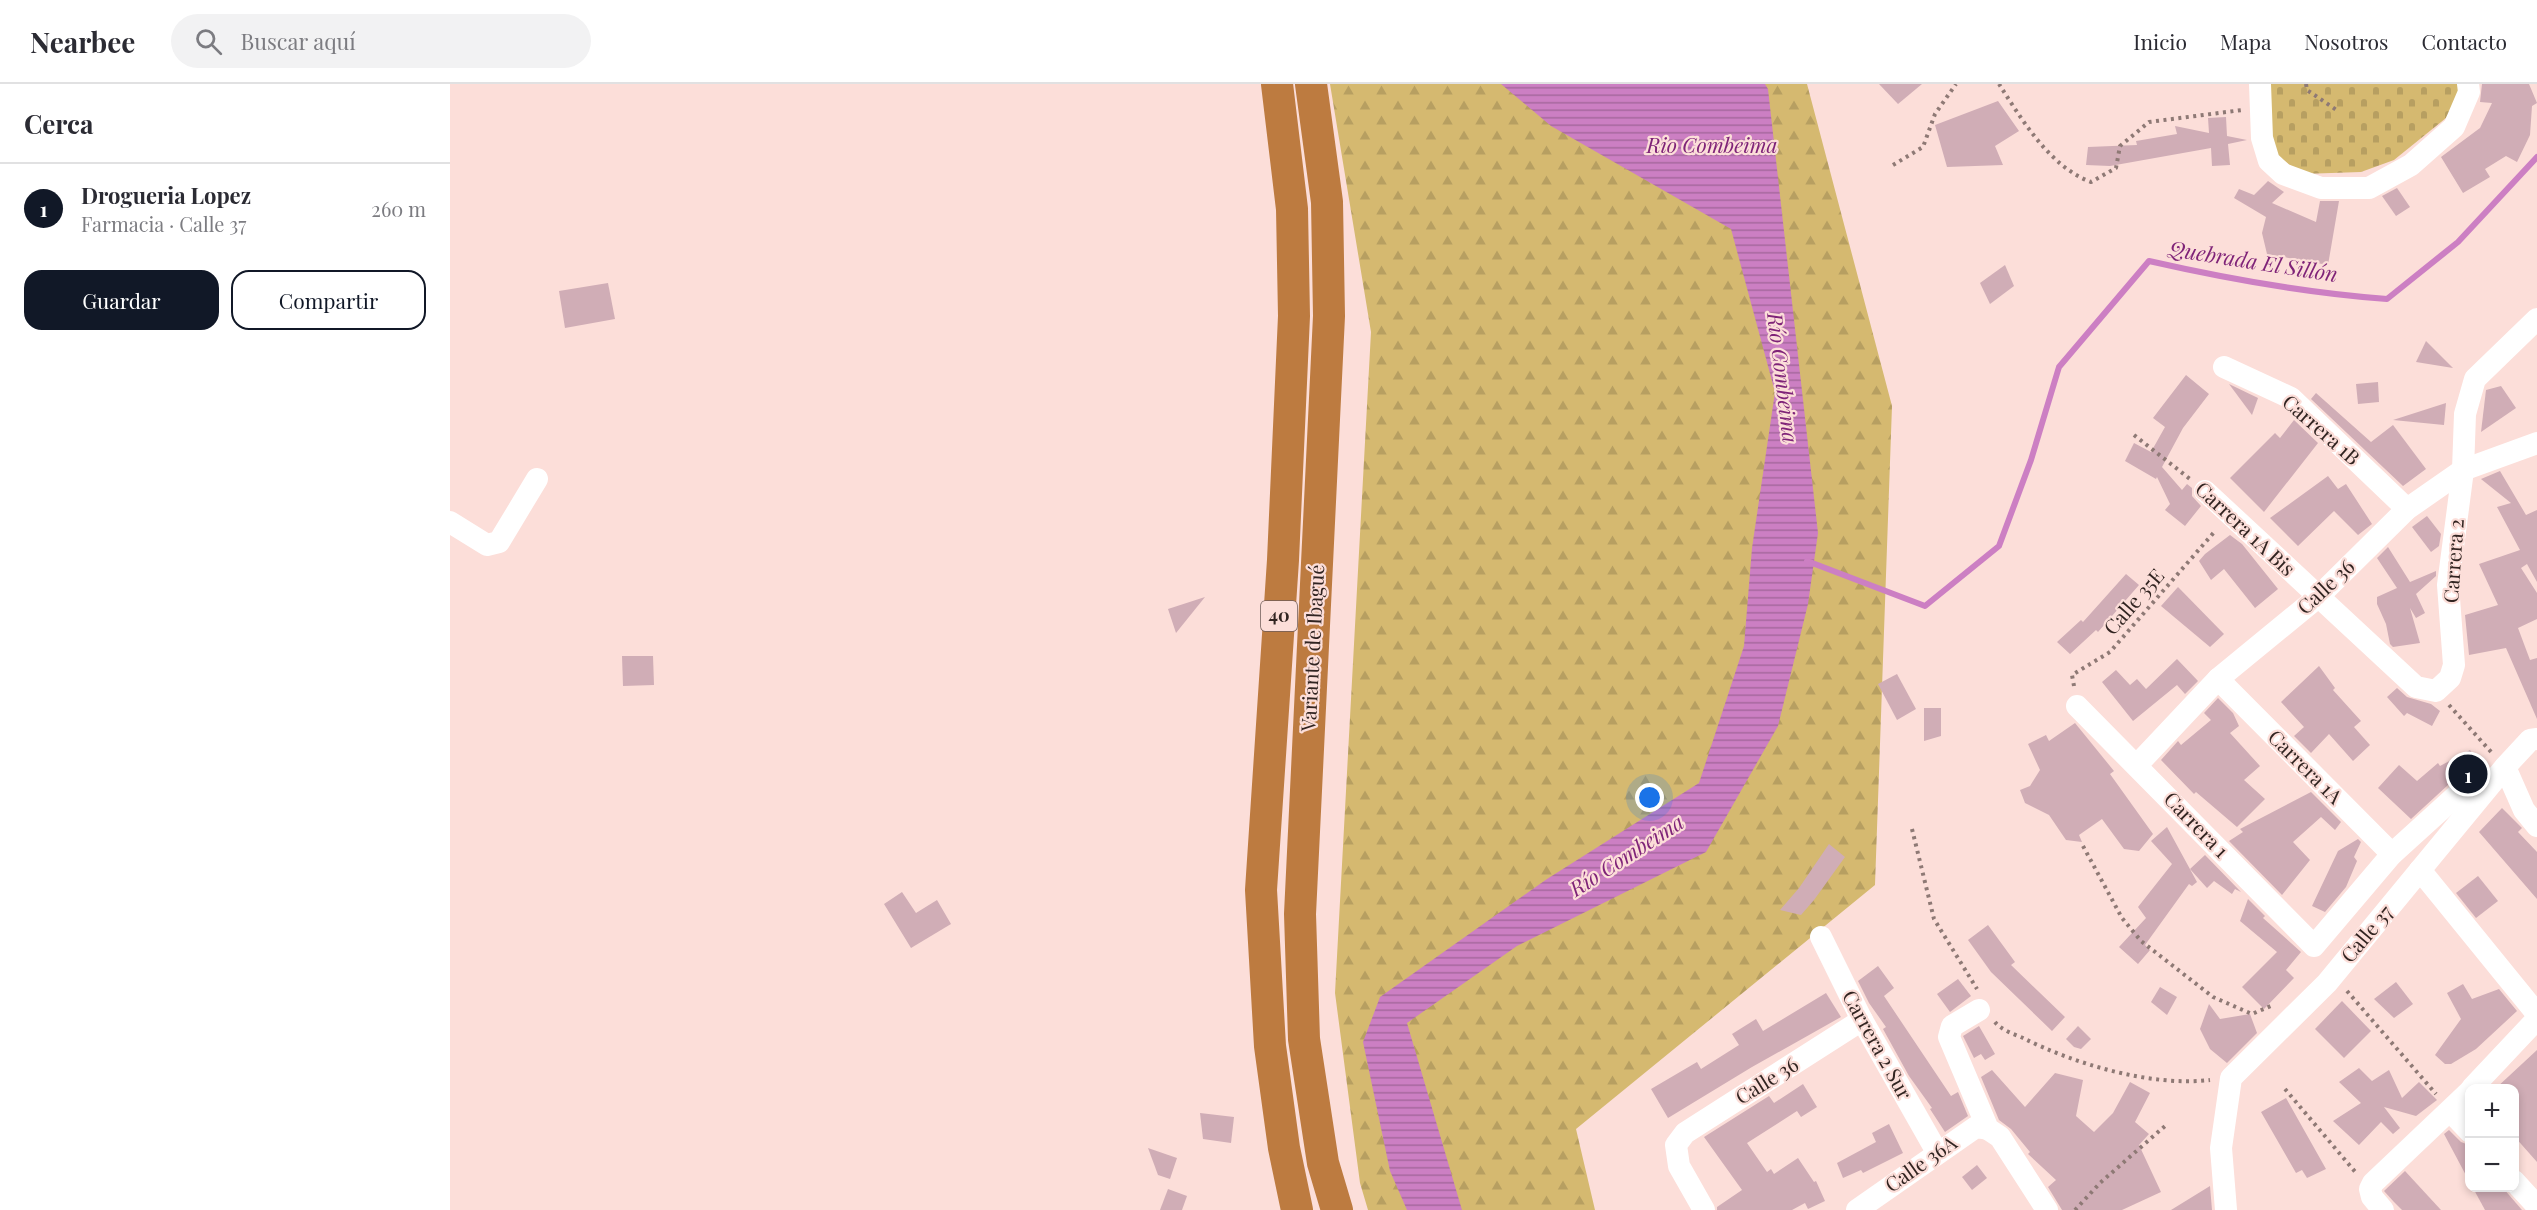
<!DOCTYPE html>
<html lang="es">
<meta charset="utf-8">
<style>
:root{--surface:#fff;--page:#f2f2f3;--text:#2b2b33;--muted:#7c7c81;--line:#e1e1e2;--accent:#111827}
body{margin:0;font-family:"Playfair Display",serif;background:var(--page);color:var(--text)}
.controls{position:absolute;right:18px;bottom:18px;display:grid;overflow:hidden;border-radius:12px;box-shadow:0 3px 9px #0003}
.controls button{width:54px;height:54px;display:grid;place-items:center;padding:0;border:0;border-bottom:2px solid var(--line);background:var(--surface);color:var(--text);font:30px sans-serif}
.you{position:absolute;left:1200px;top:714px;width:21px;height:21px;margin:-15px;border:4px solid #fff;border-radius:50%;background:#1a73e8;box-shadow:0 0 0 9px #1a73e833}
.badge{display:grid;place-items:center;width:39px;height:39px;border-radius:50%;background:var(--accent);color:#fff;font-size:20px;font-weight:700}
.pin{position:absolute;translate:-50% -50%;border:3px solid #fff;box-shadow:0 2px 6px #0006}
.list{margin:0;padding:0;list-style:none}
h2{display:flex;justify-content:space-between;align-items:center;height:78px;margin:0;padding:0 24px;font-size:26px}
h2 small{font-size:20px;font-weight:400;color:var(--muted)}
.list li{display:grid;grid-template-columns:39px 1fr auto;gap:18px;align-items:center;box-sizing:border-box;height:90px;padding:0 24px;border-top:2px solid var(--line)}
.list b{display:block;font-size:22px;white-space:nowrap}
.list p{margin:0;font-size:20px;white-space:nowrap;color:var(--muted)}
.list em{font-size:20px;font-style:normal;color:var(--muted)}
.actions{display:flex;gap:12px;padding:18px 24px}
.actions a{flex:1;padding:14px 0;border:2px solid var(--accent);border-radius:18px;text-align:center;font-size:21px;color:var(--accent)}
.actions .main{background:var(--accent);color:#fff}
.icon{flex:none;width:33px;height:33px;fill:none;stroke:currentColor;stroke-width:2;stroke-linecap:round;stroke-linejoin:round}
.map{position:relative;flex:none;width:2087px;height:1126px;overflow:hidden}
header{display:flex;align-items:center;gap:36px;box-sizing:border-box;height:84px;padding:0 30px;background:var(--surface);border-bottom:2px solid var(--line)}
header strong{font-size:28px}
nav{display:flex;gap:33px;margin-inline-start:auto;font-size:21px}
.search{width:420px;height:54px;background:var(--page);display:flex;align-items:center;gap:15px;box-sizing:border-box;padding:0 21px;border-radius:33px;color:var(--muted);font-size:22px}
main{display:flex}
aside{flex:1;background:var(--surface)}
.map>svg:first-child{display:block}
.forest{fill:url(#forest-firs)}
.cemetery{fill:url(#cemetery-stones)}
.water{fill:url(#water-rules)}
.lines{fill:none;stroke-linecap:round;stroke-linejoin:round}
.stream{stroke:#cc7fc3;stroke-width:6}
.building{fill:#d0adb6}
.path{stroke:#8e7975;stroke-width:4;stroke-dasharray:3 4.5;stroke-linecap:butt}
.minor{stroke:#fff;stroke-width:22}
.highway{stroke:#bd7b40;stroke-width:32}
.labels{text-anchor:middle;stroke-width:4.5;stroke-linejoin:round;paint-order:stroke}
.shield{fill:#fcded9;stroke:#6e5c58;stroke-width:1.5}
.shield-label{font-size:18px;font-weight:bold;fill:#312421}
.street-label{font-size:20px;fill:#312421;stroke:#fcded9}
.water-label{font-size:21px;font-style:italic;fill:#7f2378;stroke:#fcded9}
</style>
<header>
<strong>Nearbee</strong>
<div class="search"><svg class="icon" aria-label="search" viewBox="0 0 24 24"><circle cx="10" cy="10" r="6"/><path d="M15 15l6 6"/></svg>Buscar aquí</div>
<nav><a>Inicio</a><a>Mapa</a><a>Nosotros</a><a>Contacto</a></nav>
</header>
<main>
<aside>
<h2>Cerca<small></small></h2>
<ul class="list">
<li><span class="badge">1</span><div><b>Drogueria Lopez</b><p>Farmacia · Calle 37</p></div><em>260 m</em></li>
</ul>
<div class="actions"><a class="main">Guardar</a><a>Compartir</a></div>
</aside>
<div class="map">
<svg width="2087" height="1126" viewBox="0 0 2087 1126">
<defs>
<pattern id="forest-firs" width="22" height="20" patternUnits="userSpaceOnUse" patternTransform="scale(1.5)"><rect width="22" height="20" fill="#d5b970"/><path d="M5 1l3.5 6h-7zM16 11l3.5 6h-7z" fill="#b79f61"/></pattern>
<pattern id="cemetery-stones" width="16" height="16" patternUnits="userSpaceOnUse" patternTransform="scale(1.5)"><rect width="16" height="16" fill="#d5b970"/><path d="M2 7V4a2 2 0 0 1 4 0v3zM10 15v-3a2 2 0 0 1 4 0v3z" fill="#b79f61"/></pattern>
<pattern id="water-rules" width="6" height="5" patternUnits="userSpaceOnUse" patternTransform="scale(1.5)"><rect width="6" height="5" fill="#cc7fc3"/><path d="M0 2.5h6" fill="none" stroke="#a6689e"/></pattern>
</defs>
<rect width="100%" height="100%" fill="#fcded9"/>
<path class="forest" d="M880,0h477l85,322 -17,479 -299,244 19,81h-227l-8,-27 -25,-190 36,-661z"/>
<path class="cemetery" d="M1811,0h199v10l-14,24 -52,42 -33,12 -59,2 -31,-23z"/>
<path class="water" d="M1051,0h264l3,5 50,444 -10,71 -30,122 -72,126 -189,94 -110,77 55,187h-55l-17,-39 -27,-129 17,-45 167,-118 152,-96 45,-137 8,-98 23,-156 -44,-163 -180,-103z"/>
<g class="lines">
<path class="stream" d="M1357,477l118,45 74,-60 32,-86 28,-93 90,-106c79,18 157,32 238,38l71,-57 79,-85"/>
</g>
<g class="building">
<path d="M1429,0h43l-24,20z"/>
<path d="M2032,0h47l8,19 -5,3 -2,29 -13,27 -11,-6 -21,13 5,8 -27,16 -22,-36 39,-29 12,-25 -12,-1z"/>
<path d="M1548,17l21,30 -24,15 8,19 -56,2 -12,-42z"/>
<path d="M1776,33l1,19 20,4 -19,4 2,21 -18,1 -1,-18 -101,18 -24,-1 2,-18 49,-2 -1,-4 41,-7 -2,-8 34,7 -1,-15z"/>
<path d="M1818,97l16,11 -12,11 44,19 4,-21h19l-11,64 -61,-11 -5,-21 4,-16 -32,-19 5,-9 15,6z"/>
<path d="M1947,104l13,19 -14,9 -14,-20z"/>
<path d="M1555,181l9,21 -24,18 -10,-21z"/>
<path d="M158,199l7,36 -50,9 -6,-37z"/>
<path d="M1976,257l27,27 -37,-6z"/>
<path d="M1736,291l23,19 -26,34 -21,39 20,23 5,-6 5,4v8l9,10 -16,20 -20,-16 5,-6 -13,-27 -1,2 -31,-18 9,-18 17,9 14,-25 -12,-9z"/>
<path d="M1928,298l1,20 -21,2 -2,-20z"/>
<path d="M1779,300l29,14 -6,17z"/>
<path d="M2051,302l15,22 -35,24 5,-42z"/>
<path d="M1866,309l55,49 22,-17 33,44 -23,17 -92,-87z"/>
<path d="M1996,319l-2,22 -51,-5z"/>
<path d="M1844,336l24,23 -54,69 -34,-34 45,-45 5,5z"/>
<path d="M2050,387l26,44 11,-5v72l-10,-18 -6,4 16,25v26l-19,9 12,32 7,-2v61l-31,-71 -37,7 -4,-40 33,-10 -19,-41 41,-14 -23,-43 14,-4 -30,-24z"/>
<path d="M1878,392l10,13 8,-5 26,40 -14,11 -24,-24 -36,35 -28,-28z"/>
<path d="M1977,432l14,18 -2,12 -8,6 -19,-25z"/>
<path d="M1780,451l12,9 36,45 -23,19 -31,-39 -13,11 -12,-19 6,-7z"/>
<path d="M1938,463l22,35 26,-11v5l-20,18 9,19 -9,5 -6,-10 10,35 -27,4 -3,-3 -4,-20 -9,-20v-7l20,-9 -20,-30z"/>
<path d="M1676,490l13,11 -41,47 -2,-2 -26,24 -13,-12 24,-22 2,2z"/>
<path d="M1728,503l46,47 -14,13 -49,-41z"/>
<path d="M755,513l-29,36 -8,-24z"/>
<path d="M172,572h31l1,29 -31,1z"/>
<path d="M1727,575l21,22 -13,13 -8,-9 -44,36 -31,-39 14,-12 14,15 7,-6 9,10z"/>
<path d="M1869,582l16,22 -2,2 28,31 -7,6 16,18 -17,16 -24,-27 -18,19 -17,-17 10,-9 -23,-25z"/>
<path d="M1447,590l19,35 -19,11 -19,-36z"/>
<path d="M1947,604l10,9 24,7 9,7 -8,15 -25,-13 -3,3 -17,-19z"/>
<path d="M1768,614l15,15 6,13 -9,7 30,33 -16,14 21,19 -28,28 -41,-35 -2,2 -33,-34 17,-19 3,4 30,-25 -7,-7z"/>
<path d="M1474,624h17v28l-17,5z"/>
<path d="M1625,639l39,48 -4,3 43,60 -14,17 -15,-2 -22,-30 -23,16 3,7 -16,-2 -17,-25 -24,-12 -5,-13 10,-4 10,-16 -12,-26 18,-9 3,6z"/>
<path d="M2020,666l12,17 -34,18 -37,34 -33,-31 21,-23 18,16 21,-18 2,3z"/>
<path d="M1861,708l30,30 -6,8 -14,-13 -28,25 17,18 -28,35 -53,-54 14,-9 -3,-3z"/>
<path d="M2052,724l20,20 -4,4 19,20v47l-58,-67z"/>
<path d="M1717,743l30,55 -5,4 -3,-2 -44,61 5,5 -12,14 -19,-17 27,-29 -8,-11 34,-43 -21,-23z"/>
<path d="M1908,755l3,3 -7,15 3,4 -11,26 -21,25 -13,-6 26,-55z"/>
<path d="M1379,760l16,13 -31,43 -13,15 -21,-5 19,-22z"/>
<path d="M1755,771l36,37 -6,-3 -3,5 -18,-13 -7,7 -17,-19z"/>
<path d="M2028,792l20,25 -22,17 -20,-25z"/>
<path d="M452,808l14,21 21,-13 14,24 -40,24 -27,-44z"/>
<path d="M1798,815l17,17 -2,2 38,34 -15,18 8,8 -30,31 -22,-22 35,-35 -37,-31z"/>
<path d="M1538,841l27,37 -4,3 54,52 -13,14 -61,-59 -23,-32z"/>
<path d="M1428,882l16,22 -10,8 67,100 7,-4 10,24 -23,16 -15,-23 2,-1 -23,-32 -26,-47 3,-2 -17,-24 -11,-22z"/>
<path d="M1508,895l13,17 -21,16 -13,-18z"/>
<path d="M1946,898l17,22 -19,14 -20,-19z"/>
<path d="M2013,900l9,15 27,-10 18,22 -41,38 -25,15h-6l-10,-9 26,-36 -14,-26z"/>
<path d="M1710,903l17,10 -10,18 -16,-13z"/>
<path d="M1376,909l15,24 -89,50 -84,51 -17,-29 46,-27 4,7 38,-24 -7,-11 24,-15 7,12z"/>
<path d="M1892,917l29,30 -27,27 -29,-29z"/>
<path d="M1759,920l11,15 30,-5 7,19 -30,30 -17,-14 -10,-20z"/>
<path d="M1529,942l16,28 -10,6 -4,-6 -7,4 -11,-22z"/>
<path d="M1628,942l13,13 -10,10 -7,-2 -8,-8z"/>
<path d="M2087,966v112l-23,-26v-47h-19z"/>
<path d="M1909,984l13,13 17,-11 13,28 17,-16 18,18 -21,16 -32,-9 16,21 -7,6 -12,-12 -22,23 -26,-24 28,-18 -22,-21z"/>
<path d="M1542,986l33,37 30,-34 28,7 -7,36 18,16 19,-19 17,-31 20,11 -15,29 14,12 -10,11 22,47 -39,18h-60l-14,-23 8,-7 -28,-26 2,-2 -19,-23 -12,-9 -18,-43z"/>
<path d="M1353,1000l14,23 -16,10 -4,-6 -50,32 20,29 4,-3 3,5 24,-16 16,24 2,-1 9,20 -17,8 -3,-6 -13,7h-75v-3l25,-17 -38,-53 65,-41 5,7z"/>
<path d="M1836,1014l40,71 -19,9 -5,-8 -6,3 -35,-61z"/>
<path d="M750,1029l34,4 -3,26 -28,-4z"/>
<path d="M1439,1040l14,29 -40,20 -2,-3 -18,8 -6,-15 39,-21 -4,-9z"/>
<path d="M1999,1046l12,12 8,3v36l-25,-47z"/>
<path d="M698,1064l29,10 -7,21 -12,-4z"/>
<path d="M1527,1081l10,13 -15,12 -10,-13z"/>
<path d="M1955,1087l36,39h-39l-8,-8 -10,-11z"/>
<path d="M1760,1102l2,24h-41z"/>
<path d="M2023,1104h30l19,22h-37z"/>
<path d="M718,1105l19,7 -5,14h-22z"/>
</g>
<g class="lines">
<g class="path">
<path d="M1549,0c23,36 51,83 92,98l25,-14 4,-22 29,-24 93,-12"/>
<path d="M1856,0l1,6 31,21"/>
<path d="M1443,81l30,-18 12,-33 21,-30"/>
<path d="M1684,351l56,44"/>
<path d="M1624,602l-2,-11 38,-23 106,-122"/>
<path d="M1999,621l43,48"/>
<path d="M1462,745l22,90 43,70"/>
<path d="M1633,762l39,72 19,23 72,56 39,17 21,-9"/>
<path d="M1897,907l89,103"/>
<path d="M1545,938c6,8 19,12 28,16 52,26 128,49 187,42"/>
<path d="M1835,1005l72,85"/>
<path d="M1625,1126l25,-27 65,-57"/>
</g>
<g class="minor">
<path d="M1810,0l2,54 7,23 14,13 38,14h48l42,-23 43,-38 15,-35 -1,-8"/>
<path d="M1774,283l67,31 116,111"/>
<path d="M1755,407l211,196 20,4 14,-13 4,-13 -6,-80 15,-115 2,-56 10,-35 62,-60"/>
<path d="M0,438l37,23 12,-3 38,-63"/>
<path d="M1768,595l174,175"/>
<path d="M1627,622l237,240 78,-92 65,-59 35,-13"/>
<path d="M1687,681l81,-86 100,-82 89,-88 56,-39 74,-27"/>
<path d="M2055,683l19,43 13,16"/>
<path d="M1970,786l117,144"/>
<path d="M1371,853l41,83 75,132"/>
<path d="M1529,926l-27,16 -3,11 39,92 12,8 47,73"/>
<path d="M2022,1004l65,-69"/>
<path d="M2001,1028l19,20"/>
<path d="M2064,1097l23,25"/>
<path d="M1254,1126l-25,-44 -3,-21 9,-12 177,-113"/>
<path d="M1407,1126l119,-83 12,2"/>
<path d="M1776,1126l-5,-62 10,-70 96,-95 178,-216 25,-27 7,-1"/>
<path d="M1933,1126l-11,-13 -2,-8 3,-6 97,-92"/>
</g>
<g class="highway">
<path d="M827,0l15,125 2,107 -11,244 -22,330 9,156 14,102 13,62"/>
<path d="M861,0l16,118 2,114 -29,598 4,125 19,124 14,47"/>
</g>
</g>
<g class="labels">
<rect class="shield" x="811" y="517" width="36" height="30" rx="4.5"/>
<g class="shield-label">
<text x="829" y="538">40</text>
</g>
<g class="street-label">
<text transform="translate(1871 346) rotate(41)" y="7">Carrera 1B</text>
<text transform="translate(1795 445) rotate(43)" y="7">Carrera 1A Bis</text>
<text transform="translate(2004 477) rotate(-86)" y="7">Carrera 2</text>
<text transform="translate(1876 503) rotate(-43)" y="7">Calle 36</text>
<text transform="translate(1684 518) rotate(-49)" y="7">Calle 35E</text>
<text transform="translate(863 564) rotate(-87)" y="7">Variante de Ibagué</text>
<text transform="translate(1855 683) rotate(45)" y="7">Carrera 1A</text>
<text transform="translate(1746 741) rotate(46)" y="7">Carrera 1</text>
<text transform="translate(1917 850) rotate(-50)" y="7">Calle 37</text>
<text transform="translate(1427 961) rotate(61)" y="7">Carrera 2 Sur</text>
<text transform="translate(1317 997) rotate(-32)" y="7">Calle 36</text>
<text transform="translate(1471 1080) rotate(-35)" y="7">Calle 36A</text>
</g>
<g class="water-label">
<text x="1262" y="69">Rio Combeima</text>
<text transform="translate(1803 178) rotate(9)" y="7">Quebrada El Sillón</text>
<text transform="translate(1332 294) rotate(83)" y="7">Río Combeima</text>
<text transform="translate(1177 772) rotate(-33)" y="7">Río Combeima</text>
</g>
</g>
</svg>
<div class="controls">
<button>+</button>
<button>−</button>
</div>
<div class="you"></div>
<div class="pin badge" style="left:2018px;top:690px">1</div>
</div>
</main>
